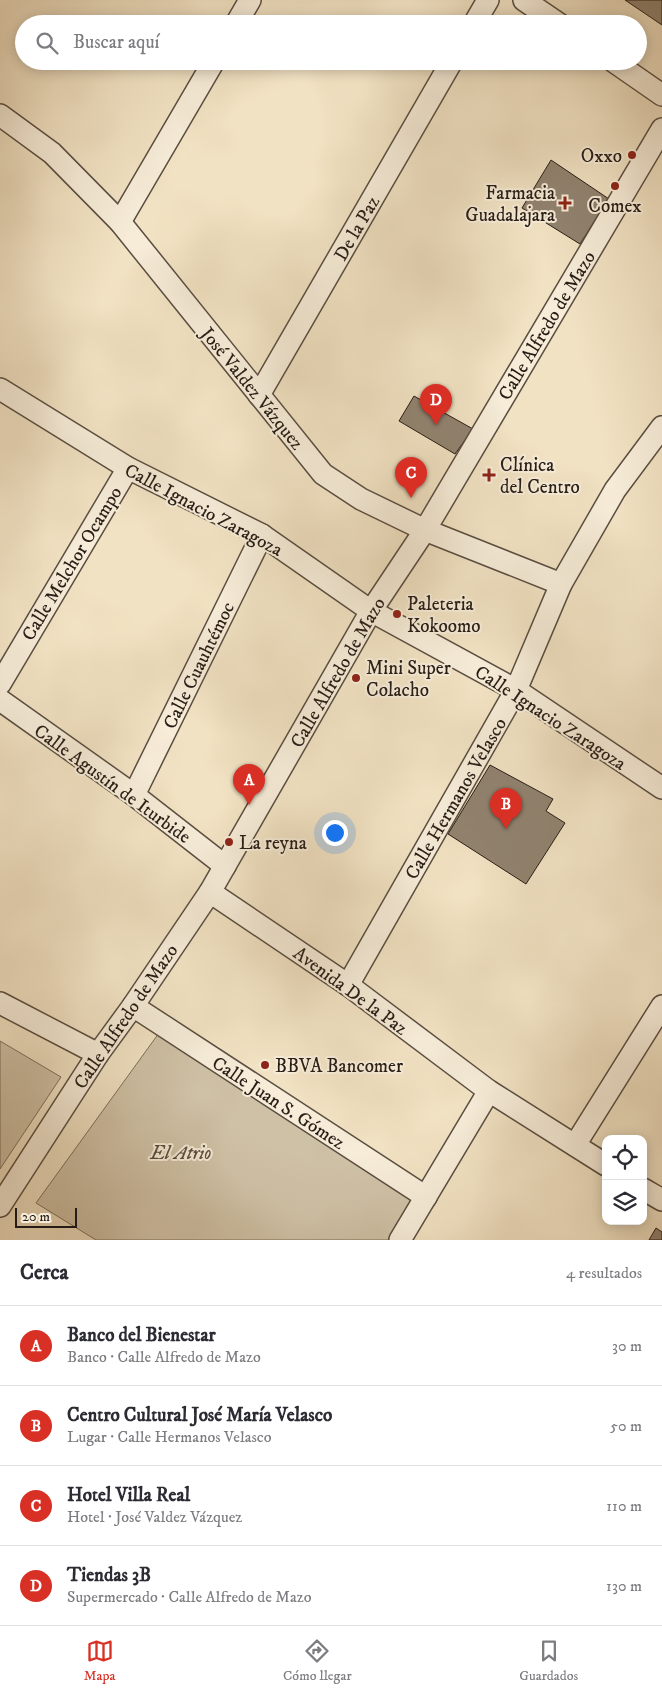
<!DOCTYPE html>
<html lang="es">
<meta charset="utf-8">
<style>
:root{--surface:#fff;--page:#f2f2f3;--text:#2b2b33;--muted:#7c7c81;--line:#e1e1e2;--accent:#d93025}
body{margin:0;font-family:"IM FELL DW Pica",serif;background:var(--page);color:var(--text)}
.controls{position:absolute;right:15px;bottom:15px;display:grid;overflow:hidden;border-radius:10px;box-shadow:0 2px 12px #0003}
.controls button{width:45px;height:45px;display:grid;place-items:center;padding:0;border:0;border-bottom:1px solid var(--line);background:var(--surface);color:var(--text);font:25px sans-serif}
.scale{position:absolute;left:15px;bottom:12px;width:62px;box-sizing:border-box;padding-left:5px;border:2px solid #281d16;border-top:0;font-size:14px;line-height:18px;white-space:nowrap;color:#281d16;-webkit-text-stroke:4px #f6ecd8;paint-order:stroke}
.you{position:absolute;left:334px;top:832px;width:18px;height:18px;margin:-12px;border:4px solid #fff;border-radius:50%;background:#1a73e8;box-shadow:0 0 0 8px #1a73e833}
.badge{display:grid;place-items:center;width:32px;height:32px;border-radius:50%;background:var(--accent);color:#fff;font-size:16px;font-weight:700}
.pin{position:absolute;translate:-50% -41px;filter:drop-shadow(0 1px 2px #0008)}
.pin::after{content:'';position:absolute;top:26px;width:18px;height:15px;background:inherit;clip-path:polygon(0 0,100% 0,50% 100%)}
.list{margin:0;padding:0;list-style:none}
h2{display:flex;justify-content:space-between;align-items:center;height:65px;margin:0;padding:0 20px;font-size:21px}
h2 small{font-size:16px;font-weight:400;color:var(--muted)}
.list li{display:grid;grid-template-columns:32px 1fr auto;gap:15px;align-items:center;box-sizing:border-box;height:80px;padding:0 20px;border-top:1px solid var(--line)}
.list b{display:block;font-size:19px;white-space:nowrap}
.list p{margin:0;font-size:16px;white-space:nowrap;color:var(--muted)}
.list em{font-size:16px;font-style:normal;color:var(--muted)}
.icon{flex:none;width:28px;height:28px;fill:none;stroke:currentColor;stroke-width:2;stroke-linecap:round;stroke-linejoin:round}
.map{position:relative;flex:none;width:662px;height:1240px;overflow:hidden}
.search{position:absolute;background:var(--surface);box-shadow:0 2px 12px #0003;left:15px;right:15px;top:15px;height:55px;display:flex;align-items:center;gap:12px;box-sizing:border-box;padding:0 18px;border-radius:28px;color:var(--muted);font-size:19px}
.sheet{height:385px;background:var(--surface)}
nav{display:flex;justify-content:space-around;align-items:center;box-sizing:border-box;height:70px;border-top:1px solid var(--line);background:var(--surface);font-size:14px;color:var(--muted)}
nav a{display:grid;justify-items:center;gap:2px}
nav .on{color:var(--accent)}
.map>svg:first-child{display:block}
.green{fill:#cfc1a6;stroke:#7c6f5e}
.building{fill:#918370;stroke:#281d16}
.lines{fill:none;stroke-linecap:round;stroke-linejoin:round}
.street-casing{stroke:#5a4e41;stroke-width:24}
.street{stroke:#f6ecd8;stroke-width:21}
.poi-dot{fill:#8f2418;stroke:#f6ecd8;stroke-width:2}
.labels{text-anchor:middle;stroke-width:4;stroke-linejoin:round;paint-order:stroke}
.poi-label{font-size:19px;fill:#281d16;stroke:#f6ecd8;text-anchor:start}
.street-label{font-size:19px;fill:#281d16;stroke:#f6ecd8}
.park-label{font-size:19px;font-style:italic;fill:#5a4e41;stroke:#f6ecd8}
</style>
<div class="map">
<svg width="662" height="1240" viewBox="0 0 662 1240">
<rect width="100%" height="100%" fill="#f1e2c3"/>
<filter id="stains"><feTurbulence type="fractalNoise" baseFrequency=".004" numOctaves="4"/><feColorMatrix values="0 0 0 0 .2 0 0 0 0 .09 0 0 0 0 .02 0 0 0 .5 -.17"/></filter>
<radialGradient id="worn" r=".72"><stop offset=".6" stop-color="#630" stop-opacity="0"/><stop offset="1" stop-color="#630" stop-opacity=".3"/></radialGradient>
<g class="green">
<path d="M159,1033l260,172 -21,35h-302l-60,-37z"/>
<path d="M0,1041l61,36 -61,92z"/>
</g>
<g class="building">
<path d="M625,0h37v25z"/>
<path d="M551,160l58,39 -29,45 -58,-36z"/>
<path d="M414,396l59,33 -18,25 -56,-33z"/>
<path d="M490,765l63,34 -7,12 19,12 -39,61 -78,-50z"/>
<path d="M656,1228l6,4v8h-13z"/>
</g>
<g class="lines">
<g class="street-casing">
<g id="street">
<path d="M524,0l35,24"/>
<path d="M236,24l14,-24"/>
<path d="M474,24l14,-24"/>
<path d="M613,61l49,34"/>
<path d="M0,115l52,38 68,69 203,252 38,25 64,31 136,54"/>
<path d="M120,222l94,-161"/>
<path d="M0,389l128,79 134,67 109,76 145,79 146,98"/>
<path d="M259,395l193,-334"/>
<path d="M0,684l128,-216"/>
<path d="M0,700l134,95 91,71"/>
<path d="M134,795l128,-260"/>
<path d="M210,892l138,93 141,106 117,74"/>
<path d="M348,985l168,-295 45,-106 54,-94 47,-63"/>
<path d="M0,1003l98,51"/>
<path d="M133,1006l293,191"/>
<path d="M575,1145l87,-139"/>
<path d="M643,1189l19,11"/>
<path d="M0,1206l98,-152 35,-48 77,-114 161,-281 54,-81 237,-401"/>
<path d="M400,1240l89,-149"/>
</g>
</g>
<use href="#street" class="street"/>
</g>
<g class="poi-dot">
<circle cx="632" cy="155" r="5"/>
<circle cx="615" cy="186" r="5"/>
<path d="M562.5 195.5h5v5h5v5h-5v5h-5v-5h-5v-5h5z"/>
<path d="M486.5 467.5h5v5h5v5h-5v5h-5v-5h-5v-5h5z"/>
<circle cx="397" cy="614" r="5"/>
<circle cx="356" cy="678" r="5"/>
<circle cx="229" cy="842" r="5"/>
<circle cx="265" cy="1065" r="5"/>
</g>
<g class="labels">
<g class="poi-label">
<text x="622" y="162" text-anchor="end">Oxxo</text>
<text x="555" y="199" text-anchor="end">Farmacia<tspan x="555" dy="22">Guadalajara</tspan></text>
<text x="615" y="212" text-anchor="middle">Comex</text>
<text x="500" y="471">Clínica<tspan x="500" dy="22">del Centro</tspan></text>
<text x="407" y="610">Paleteria<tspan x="407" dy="22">Kokoomo</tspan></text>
<text x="366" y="674">Mini Super<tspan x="366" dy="22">Colacho</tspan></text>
<text x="239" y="849">La reyna</text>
<text x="275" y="1072">BBVA Bancomer</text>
</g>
<g class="street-label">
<text transform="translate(356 228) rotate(-60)" y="7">De la Paz</text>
<text transform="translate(546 325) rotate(-59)" y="7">Calle Alfredo de Mazo</text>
<text transform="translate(253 388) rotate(51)" y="7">José Valdez Vázquez</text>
<text transform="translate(204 509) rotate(28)" y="7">Calle Ignacio Zaragoza</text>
<text transform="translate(71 563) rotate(-59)" y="7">Calle Melchor Ocampo</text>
<text transform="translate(198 665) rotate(-64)" y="7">Calle Cuauhtémoc</text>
<text transform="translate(337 672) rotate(-60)" y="7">Calle Alfredo de Mazo</text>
<text transform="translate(551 717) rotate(33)" y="7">Calle Ignacio Zaragoza</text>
<text transform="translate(113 783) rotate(36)" y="7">Calle Agustín de Iturbide</text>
<text transform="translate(455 798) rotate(-60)" y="7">Calle Hermanos Velasco</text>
<text transform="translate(351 990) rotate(36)" y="7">Avenida De la Paz</text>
<text transform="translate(125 1016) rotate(-56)" y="7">Calle Alfredo de Mazo</text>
<text transform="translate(279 1102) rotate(33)" y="7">Calle Juan S. Gómez</text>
</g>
<g class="park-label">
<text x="181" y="1159">El Atrio</text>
</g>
</g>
<rect width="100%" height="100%" filter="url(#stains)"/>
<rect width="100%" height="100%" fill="url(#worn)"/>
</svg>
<div class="controls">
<button><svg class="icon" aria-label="locate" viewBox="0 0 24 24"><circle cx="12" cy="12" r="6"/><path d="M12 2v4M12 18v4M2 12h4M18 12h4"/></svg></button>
<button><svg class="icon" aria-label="layers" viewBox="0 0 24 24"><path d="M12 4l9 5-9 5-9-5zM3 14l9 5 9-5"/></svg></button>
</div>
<div class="scale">20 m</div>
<div class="you"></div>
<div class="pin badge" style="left:249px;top:805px">A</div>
<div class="pin badge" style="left:506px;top:829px">B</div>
<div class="pin badge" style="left:411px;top:498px">C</div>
<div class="pin badge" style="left:436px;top:425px">D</div>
<div class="search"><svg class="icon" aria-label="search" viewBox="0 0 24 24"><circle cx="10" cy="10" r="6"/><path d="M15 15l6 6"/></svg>Buscar aquí</div>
</div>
<section class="sheet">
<h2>Cerca<small>4 resultados</small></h2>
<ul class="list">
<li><span class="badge">A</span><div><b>Banco del Bienestar</b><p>Banco · Calle Alfredo de Mazo</p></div><em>30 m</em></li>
<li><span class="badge">B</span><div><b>Centro Cultural José María Velasco</b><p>Lugar · Calle Hermanos Velasco</p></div><em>50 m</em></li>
<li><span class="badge">C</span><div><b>Hotel Villa Real</b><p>Hotel · José Valdez Vázquez</p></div><em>110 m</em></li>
<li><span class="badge">D</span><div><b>Tiendas 3B</b><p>Supermercado · Calle Alfredo de Mazo</p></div><em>130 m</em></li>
</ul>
</section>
<nav>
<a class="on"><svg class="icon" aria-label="map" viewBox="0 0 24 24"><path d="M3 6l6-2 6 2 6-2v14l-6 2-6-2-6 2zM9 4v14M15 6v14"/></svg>Mapa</a>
<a><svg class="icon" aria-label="directions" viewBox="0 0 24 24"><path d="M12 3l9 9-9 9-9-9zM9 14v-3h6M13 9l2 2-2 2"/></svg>Cómo llegar</a>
<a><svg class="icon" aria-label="saved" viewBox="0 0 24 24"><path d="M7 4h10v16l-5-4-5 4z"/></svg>Guardados</a>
</nav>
